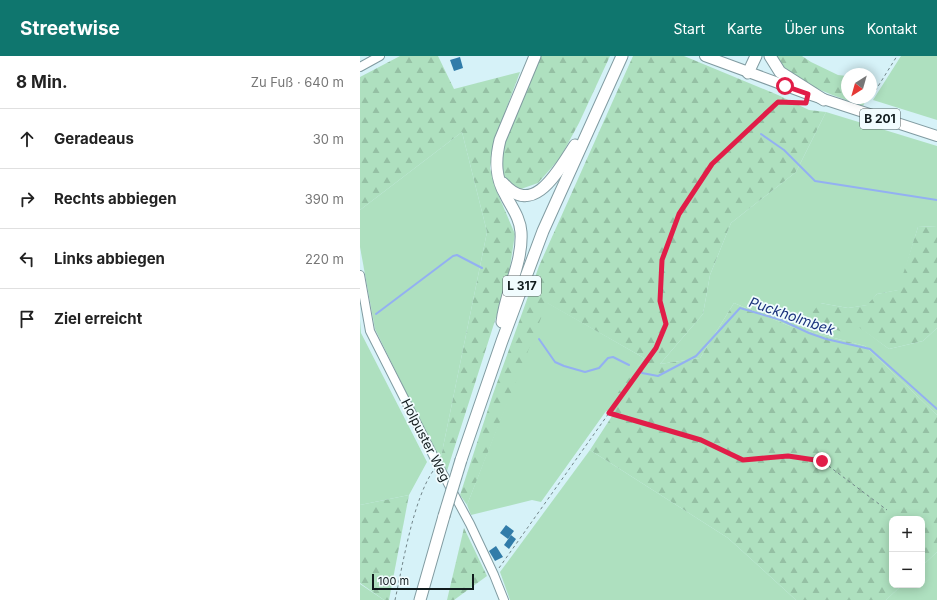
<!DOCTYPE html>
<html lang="de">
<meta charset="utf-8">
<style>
:root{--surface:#fff;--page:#f6f6f6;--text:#222;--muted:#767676;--line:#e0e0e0;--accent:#0f766e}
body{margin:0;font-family:Inter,sans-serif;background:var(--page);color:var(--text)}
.controls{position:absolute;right:12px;bottom:12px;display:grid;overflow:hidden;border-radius:8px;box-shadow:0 2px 10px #0003}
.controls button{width:36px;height:36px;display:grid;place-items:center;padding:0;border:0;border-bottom:1px solid var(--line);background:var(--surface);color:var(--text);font:20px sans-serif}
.compass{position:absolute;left:481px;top:12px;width:36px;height:36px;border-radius:50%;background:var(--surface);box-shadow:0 2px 10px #0003;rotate:217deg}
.scale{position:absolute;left:12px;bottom:10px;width:102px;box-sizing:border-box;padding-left:4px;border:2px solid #111b1d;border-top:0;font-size:11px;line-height:14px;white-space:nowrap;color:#111b1d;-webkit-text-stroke:3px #f1fcfe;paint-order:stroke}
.stop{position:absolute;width:12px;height:12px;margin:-9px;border:3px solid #e11d48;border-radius:50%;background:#fff}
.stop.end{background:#e11d48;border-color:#fff;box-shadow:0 1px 4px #0008}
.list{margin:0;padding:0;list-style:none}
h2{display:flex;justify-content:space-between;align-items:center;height:52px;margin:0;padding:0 16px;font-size:17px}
h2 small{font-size:13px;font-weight:400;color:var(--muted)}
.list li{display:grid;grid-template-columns:26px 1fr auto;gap:12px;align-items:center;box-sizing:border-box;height:60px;padding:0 16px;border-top:1px solid var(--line)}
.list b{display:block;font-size:15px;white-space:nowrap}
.list em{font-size:13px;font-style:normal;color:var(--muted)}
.icon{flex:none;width:22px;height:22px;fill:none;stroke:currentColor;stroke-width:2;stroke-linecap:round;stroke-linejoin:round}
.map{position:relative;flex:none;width:577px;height:544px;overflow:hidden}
header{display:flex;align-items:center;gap:24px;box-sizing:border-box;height:56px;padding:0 20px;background:var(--accent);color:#fff}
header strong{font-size:19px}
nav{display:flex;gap:22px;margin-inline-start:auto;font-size:14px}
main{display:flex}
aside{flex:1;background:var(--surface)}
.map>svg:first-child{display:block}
.green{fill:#aee0bf}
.forest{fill:url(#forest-firs)}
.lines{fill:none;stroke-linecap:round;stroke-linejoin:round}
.stream{stroke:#93b0f2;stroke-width:2}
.building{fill:#317ca9}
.minor-casing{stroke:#819ba1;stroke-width:10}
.major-casing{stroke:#819ba1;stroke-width:12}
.highway-casing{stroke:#819ba1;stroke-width:13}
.path{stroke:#728589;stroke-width:1;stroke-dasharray:3 3;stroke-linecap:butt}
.minor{stroke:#fff;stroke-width:8}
.major{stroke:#fff;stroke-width:10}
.highway{stroke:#fff;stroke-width:11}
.highway-bridge-casing{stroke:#819ba1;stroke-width:13;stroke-linecap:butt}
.highway-bridge{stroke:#fff;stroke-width:11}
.route{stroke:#e11d48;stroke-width:5}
.labels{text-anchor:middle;stroke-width:3.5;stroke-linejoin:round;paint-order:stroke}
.shield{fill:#f1fcfe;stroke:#545e60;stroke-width:1}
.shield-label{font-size:12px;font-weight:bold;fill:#111b1d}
.street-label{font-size:13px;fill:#111b1d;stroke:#f1fcfe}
.water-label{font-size:14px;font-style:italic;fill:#1a337d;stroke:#f1fcfe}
</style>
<header>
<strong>Streetwise</strong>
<nav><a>Start</a><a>Karte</a><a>Über uns</a><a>Kontakt</a></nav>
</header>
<main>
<aside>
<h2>8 Min.<small>Zu Fuß · 640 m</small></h2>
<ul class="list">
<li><svg class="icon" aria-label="ahead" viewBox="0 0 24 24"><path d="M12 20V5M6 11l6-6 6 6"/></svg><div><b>Geradeaus</b></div><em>30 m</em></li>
<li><svg class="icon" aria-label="right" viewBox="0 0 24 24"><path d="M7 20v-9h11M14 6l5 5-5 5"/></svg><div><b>Rechts abbiegen</b></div><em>390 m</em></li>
<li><svg class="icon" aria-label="left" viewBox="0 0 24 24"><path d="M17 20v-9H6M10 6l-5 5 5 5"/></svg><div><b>Links abbiegen</b></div><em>220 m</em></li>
<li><svg class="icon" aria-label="arrive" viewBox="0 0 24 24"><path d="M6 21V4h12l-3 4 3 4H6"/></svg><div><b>Ziel erreicht</b></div></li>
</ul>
</aside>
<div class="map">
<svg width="577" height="544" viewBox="0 0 577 544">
<defs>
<pattern id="forest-firs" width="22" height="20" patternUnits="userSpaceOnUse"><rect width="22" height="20" fill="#aee0bf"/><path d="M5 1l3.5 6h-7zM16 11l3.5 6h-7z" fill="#95c0a4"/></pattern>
</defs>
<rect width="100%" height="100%" fill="#d6f2f8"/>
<g class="green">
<path d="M541,0h36v64l-64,-20z"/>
<path d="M466,56l111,34v80l-19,1 -19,63 -22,4 -9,11 -20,3 -28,-5 33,19 36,27 34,-8 14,-13v87l-72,-69 -73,-19 -58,-24 -34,55 -40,6 43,-50 7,-39 21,-52 65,-51z"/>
<path d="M102,76l25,100 -47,230 -65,-133 -15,-82v-37z"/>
<path d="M186,246l98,56 -103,144 -9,-2 -61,15 -4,-10z"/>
<path d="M0,264l1,13 66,129 -18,33 -49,10z"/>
<path d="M230,394l138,88 68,62h-286l-10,-28z"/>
<path d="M577,496v48h-51l16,-15h20v-19z"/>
<path d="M0,528l24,16h-24z"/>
</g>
<g class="forest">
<path d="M40,0h38l16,33 66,-17 -25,67 -5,29 7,24 18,42 -7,46 -62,194 -6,-12 47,-230 -25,-100 -102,78v-133z"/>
<path d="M181,0h69l-31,67 -19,35 -22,25 -20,7 -11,-7 -5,-11 1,-27z"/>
<path d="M273,0h51l94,39 31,15 17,2 -30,60 -65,51 -21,52 -7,39 -43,50 40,-6 34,-55 58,24 73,19 72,69v137l-15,14v-47h-30v66h10l-16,15h-90l-68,-62 -138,-88 22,-34 -7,-6 39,-52 -97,-55 -80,202 -7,-10 33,-101 46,-128z"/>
<path d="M415,0h27l9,6 27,13 9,1v22h20l-4,8c-32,-12 -68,-21 -88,-50z"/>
<path d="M577,170v102l-14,13 -34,8 -36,-26 -10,9 -37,-12 14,-17 28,5 19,-3 10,-11 21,-4 20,-63z"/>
<path d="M49,439l-20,105h-5l-24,-17v-78z"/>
<path d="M104,472l23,48 -33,24h-7z"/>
</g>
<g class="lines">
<g class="stream">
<path d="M401,78l23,16 31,31 122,19"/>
<path d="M16,258l77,-58 4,-1 25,13"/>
<path d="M179,283l16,23 9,4 21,6 14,-4 9,-10 5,-1 16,8"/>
<path d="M282,317l16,3 38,-20 44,-48 41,12 28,13 17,6 44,10 67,60"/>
</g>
</g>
<g class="building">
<path d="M100,1l3,11 -9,3 -4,-11z"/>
<path d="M146,469l8,6 -6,8 -8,-6z"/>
<path d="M151,479l5,4 -7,10 -5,-4z"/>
<path d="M136,490l7,11 -8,4 -6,-10z"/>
</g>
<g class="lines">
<g class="minor-casing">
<g id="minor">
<path d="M0,11l20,-11"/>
<path d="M0,219l10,56 67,132 33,61 24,51 10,25"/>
</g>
</g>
<g class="major-casing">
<path id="major" d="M345,0l103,38 129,42"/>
</g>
<g class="highway-casing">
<g id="highway">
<path d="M410,0l10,16 44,28"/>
<path d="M388,17l8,-17"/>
<path d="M143,127c31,36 56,-14 72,-38"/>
<path d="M142,266c3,-30 21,-58 19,-90 -1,-14 -9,-24 -15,-36 -11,-18 -11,-36 -6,-56l35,-84"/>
<path d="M101,404l41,-119 41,-110 79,-175"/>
<path d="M60,544l24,-84"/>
</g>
</g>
<g class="path">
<path d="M512,40l25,-40"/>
<path d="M249,356l47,-64 10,-24 -6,-23 2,-41 17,-46 33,-50 66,-62 27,1"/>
<path d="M139,512l110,-155 92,27 42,20 45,-3 34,4 65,49"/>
<path d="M35,544c8,-36 18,-100 38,-129"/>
</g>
<use href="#minor" class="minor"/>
<use href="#major" class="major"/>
<use href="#highway" class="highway"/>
<g class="highway-bridge-casing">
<path id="highway-bridge" d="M84,460l17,-56"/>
</g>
<use href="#highway-bridge" class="highway-bridge"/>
</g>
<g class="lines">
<path class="route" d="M425,30l23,8 -2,9 -28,-1 -66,62 -33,50 -17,46 -2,41 6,23 -10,24 -47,65 92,27 42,20 45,-4 34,5"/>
</g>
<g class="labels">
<g class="shield">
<rect x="500" y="53" width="40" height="20" rx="3"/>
<rect x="143" y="220" width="38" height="20" rx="3"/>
</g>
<g class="shield-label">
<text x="520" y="67">B 201</text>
<text x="162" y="234">L 317</text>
</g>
<g class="street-label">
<text transform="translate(66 384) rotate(63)" y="5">Holpuster Weg</text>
</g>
<g class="water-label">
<text transform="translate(432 260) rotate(19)" y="5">Puckholmbek</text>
</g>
</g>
</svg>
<div class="controls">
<button>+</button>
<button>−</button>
</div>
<svg class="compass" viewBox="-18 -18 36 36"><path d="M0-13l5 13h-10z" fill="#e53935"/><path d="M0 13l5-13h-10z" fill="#767676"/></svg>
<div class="scale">100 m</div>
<div class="stop" style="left:425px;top:30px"></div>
<div class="stop end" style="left:462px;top:405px"></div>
</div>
</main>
